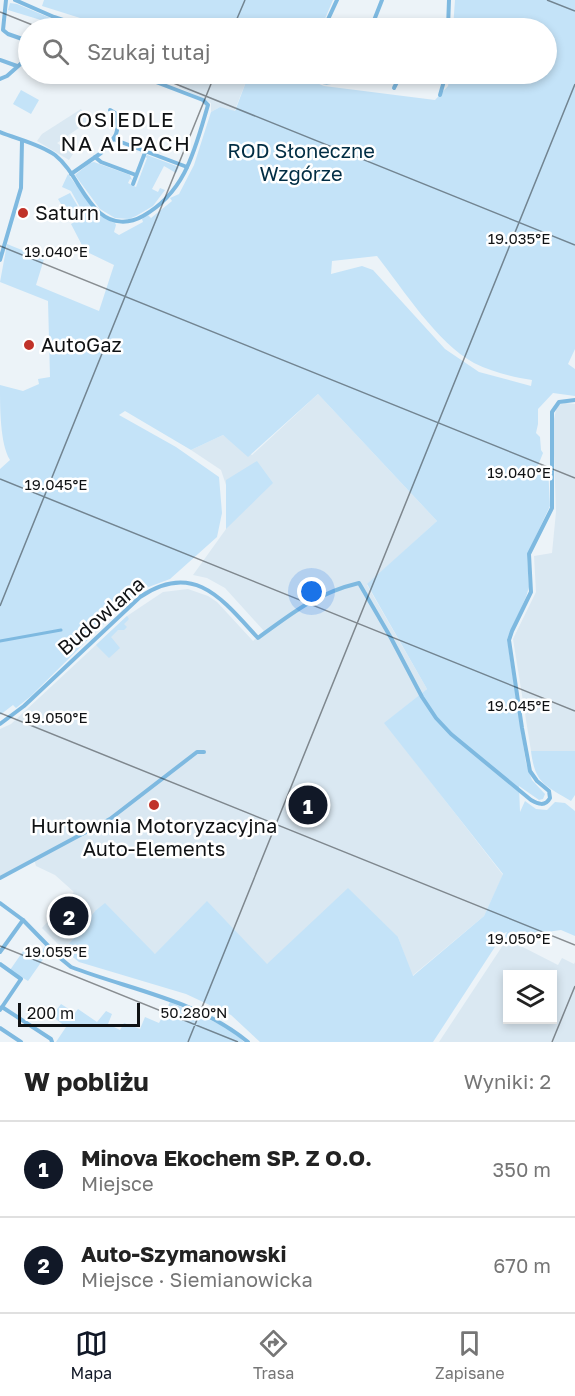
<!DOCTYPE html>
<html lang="pl">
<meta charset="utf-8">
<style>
:root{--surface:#fff;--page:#f2f2f2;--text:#222;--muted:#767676;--line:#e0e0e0;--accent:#111827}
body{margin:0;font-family:"Golos Text",sans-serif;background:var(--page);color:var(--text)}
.controls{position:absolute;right:18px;bottom:18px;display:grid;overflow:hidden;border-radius:0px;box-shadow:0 3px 9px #0003}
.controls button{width:54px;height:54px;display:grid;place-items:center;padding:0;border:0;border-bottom:2px solid var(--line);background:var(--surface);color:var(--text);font:30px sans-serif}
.scale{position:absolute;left:18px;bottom:15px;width:122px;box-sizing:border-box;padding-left:6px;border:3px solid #101214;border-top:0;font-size:16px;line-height:21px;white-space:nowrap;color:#101214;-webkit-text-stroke:4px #fff;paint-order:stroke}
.you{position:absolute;left:312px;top:592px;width:21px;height:21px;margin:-15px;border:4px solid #fff;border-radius:50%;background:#1a73e8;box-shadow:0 0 0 9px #1a73e833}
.badge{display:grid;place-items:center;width:39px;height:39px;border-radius:50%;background:var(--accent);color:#fff;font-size:20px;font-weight:700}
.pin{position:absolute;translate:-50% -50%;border:3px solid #fff;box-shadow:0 2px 6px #0006}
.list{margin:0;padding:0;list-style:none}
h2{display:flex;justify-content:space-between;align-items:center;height:78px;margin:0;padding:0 24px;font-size:26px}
h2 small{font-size:20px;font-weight:400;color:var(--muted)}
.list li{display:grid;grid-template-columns:39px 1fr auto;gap:18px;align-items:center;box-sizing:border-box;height:96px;padding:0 24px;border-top:2px solid var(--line)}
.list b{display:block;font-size:22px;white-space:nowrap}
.list p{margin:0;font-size:20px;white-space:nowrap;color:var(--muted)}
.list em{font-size:20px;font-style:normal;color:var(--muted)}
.icon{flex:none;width:33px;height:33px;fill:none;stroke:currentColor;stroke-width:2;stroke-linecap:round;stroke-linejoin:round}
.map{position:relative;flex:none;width:575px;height:1042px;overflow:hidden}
.search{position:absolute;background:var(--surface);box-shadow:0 3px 9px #0003;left:18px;right:18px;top:18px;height:66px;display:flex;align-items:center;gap:15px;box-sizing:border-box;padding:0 21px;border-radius:33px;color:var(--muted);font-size:22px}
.sheet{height:270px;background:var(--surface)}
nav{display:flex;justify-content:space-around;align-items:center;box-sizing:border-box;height:84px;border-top:2px solid var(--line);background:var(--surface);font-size:16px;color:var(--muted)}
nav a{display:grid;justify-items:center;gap:3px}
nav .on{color:var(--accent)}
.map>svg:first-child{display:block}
.built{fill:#dae8f2;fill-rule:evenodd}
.green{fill:#c4e3f8;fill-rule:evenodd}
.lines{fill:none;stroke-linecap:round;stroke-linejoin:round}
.pedestrian{stroke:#7eb9e0;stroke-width:3}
.minor{stroke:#7eb9e0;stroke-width:4}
.ticks{fill:none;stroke:#101214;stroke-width:1.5;stroke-opacity:0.45}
.poi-dot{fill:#c03229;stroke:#fff;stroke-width:2}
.labels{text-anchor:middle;stroke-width:5;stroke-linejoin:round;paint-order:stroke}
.park-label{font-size:20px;fill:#012d44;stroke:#fff}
.poi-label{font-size:20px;fill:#101214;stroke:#fff;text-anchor:start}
.street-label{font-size:20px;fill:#101214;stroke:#fff}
.neighbourhood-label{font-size:21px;letter-spacing:1.5px;fill:#101214;stroke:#fff}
.ticks-label{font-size:15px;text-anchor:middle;fill:#101214;stroke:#fff;stroke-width:5;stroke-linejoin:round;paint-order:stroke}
</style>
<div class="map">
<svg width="575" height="1042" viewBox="0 0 575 1042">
<rect width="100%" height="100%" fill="#ecf3f8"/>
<g class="built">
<path d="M185,74h64l-15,38 -14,-5 -9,5v-9l-32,-16z"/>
<path d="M81,109l8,12 -32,22 16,11 -4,6 -32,-19 5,-7z"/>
<path d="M318,394l119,127 -70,64 60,104 -42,34 118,152 -19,41 -72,60 -14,-39 -131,27 -112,-10 -60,-43 -31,39 -22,-22 32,-36 -19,-17 -19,-9 -2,-7 -34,17v-147l11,-5 116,-108 36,-24 25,-3 20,7 9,6 36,39 11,-10 -39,-43 -18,-10 -14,-3 33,-46 1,-41 -6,-18 -30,-20 32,-15 29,20z"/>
<path d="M565,403l10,1v347h-44l-18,-112 23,-47 -2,-36 18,-3 4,-41 -3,-88 4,-19z"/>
<path d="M507,939l51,26 4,-7 12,6 1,-2v80h-136zM508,974h44v46h-44z"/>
</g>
<g class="green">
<path d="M44,0h289l-12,28h-209l-70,-22z"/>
<path d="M455,0h120v349l-7,15 7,5v27l-22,-3 -15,16v15l-2,9 4,4 1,13 2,3 -6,15 11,-1 2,39 -23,49 2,32 -3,10 -19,42 19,124 6,17 13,14 -2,5 -4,1 -20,-14 1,26 5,-11 11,8 11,1 8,-8 10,1 10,8v125l-14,-6 -57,8 3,-6 -3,1 -71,109h-173l-29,-27 -45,-21 -107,-32 -15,-12 31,-39 10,-8 50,51 52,-53 60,63 81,-76 50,49 15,39 71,-60 19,-42 -119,-151 43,-34 -60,-105 70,-63 -119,-127 -70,63 -25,-22 -32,15 -66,-39 -6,4 57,32 43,30 3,36 -5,24 -47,42 -24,9 -24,18 -91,90 -15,12 -3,-3 -13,10v-246l10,-9c-10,-16 -10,-53 -10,-75l23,6 16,-7 -1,-5 12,-2 -2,-76 -48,-19 7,-38 37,15 -8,26 63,26 15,-46 -29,-14 -14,-27 14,-8 -14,-25 -9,-4 6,-13 30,41 17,8 1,2 -2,7 5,3 24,-13 -1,-3 6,-4 3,3 21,-17 -2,-3 9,-4 15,-29 17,-53 9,-5 15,4 14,-37h53l-3,6 4,2 2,-4 19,8 111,14 13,-14 2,-12h96v-46h-93zM377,256c26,33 60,87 97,107 18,9 39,14 58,17l-1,6 -52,-14 -34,-23 -72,-79 -11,-4 -31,8 1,-13z"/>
<path d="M10,3l7,1 57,24h-7l-59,-18z"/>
<path d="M21,90l18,10 -8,14 -18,-10z"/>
<path d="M147,155l32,12 -3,6 -12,-7 -12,23 6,3 2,-4 5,2 -12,16 -17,10 -7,3 -14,-1 -15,-9 -25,-34 15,-12 4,-1 36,13 2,5 -2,-1 -2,4 8,4 11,-29 -2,-1z"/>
<path d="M70,193l13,22 -11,7 -14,-23z"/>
<path d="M257,461l16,22 -47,46v-49z"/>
<path d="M127,616l2,3 -5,5 3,3 -3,3h-6l-7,7 9,11 -11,10 -13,-13z"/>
<path d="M531,751h44v44l-4,6c-26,-16 -36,-17 -40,-50z"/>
<path d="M45,946l4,5 -21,30 -18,-11 16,-23 13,9z"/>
<path d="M170,1002l60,27 14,13h-188l10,-15 -14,-11 9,-12 14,9 3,-4 19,13 9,-11 6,3 -4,10 12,6 4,-7 16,6 5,-12 14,6z"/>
</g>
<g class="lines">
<path class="pedestrian" d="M0,641l61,-11"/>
<g class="minor">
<path d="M6,0l-3,30 5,4 20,7"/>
<path d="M15,0l39,17 33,11"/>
<path d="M324,28l13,-28"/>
<path d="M371,28l11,-28"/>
<path d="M448,28l1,-28"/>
<path d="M0,60l17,6"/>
<path d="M125,74h5"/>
<path d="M306,74c12,8 25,14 35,0"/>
<path d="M424,74l21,6"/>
<path d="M0,79l7,-3 18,-16 3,-1"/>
<path d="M394,88l7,-14"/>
<path d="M440,95l6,-21"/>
<path d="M110,110l5,3c3,8 4,19 -2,26"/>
<path d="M0,132c17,7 40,12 55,23 19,15 27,43 45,58 13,11 29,11 43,3 43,-24 52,-67 65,-111l-5,-5 -68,-26"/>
<path d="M95,157l6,5 35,13"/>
<path d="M71,174l30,-21 12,-14 74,28"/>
<path d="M133,184l13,-34"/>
<path d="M0,260l21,-72 1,-47"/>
<path d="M0,724l24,-18 116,-109c54,-37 83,3 118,41 34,-25 59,-45 101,-55l32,55 31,59 14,21 15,16 80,66c7,4 14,7 19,-2l-1,-7 -12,-10 -7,-10 -8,-43 -13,-88 3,-9 19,-39 -2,-38 23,-46v-96l7,-10 16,-2"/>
<path d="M0,878l110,-59 87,-67h7"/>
<path d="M0,903l23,17 37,38 11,9c60,23 126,33 177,75"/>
<path d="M0,952l23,-32"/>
<path d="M0,964l21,15 -21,31"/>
<path d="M2,1007l49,32 1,3"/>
<path d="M0,1028l21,14"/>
</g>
</g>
<path class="ticks" d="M547,0l28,11M0,12l40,16M233,28l12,-28M151,74l424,171M0,246l575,232M0,479l575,232M0,606l215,-532M0,713l575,232M0,946l238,96M188,1042l387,-958M552,1042l23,-56"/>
<g class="poi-dot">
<circle cx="23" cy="213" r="6"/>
<circle cx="29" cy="345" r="6"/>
<circle cx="154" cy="805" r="6"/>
</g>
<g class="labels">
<g class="park-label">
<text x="301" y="158">ROD Słoneczne<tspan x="301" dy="23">Wzgórze</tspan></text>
</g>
<g class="poi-label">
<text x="35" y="220">Saturn</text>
<text x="41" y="352">AutoGaz</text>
<text x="154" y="833" text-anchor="middle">Hurtownia Motoryzacyjna<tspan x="154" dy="23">Auto-Elements</tspan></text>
</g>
<g class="street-label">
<text transform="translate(101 616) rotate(-41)" y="7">Budowlana</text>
</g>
<g class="neighbourhood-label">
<text x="126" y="127">OSIEDLE<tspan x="126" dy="24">NA ALPACH</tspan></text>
</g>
</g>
<g class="ticks-label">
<text x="519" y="244">19.035°E</text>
<text x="56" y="257">19.040°E</text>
<text x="519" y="478">19.040°E</text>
<text x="56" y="490">19.045°E</text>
<text x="519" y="711">19.045°E</text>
<text x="56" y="723">19.050°E</text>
<text x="519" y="944">19.050°E</text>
<text x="56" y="957">19.055°E</text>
<text x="194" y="1018">50.280°N</text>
</g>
</svg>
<div class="controls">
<button><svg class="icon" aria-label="layers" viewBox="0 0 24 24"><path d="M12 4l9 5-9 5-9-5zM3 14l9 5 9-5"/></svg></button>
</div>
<div class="scale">200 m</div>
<div class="you"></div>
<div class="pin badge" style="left:308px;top:805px">1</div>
<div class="pin badge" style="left:69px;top:916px">2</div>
<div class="search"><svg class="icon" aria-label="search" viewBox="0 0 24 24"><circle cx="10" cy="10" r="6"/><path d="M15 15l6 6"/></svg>Szukaj tutaj</div>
</div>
<section class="sheet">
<h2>W pobliżu<small>Wyniki: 2</small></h2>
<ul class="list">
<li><span class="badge">1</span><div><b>Minova Ekochem SP. Z O.O.</b><p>Miejsce</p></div><em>350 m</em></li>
<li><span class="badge">2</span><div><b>Auto-Szymanowski</b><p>Miejsce · Siemianowicka</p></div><em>670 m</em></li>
</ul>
</section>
<nav>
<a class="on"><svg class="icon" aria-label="map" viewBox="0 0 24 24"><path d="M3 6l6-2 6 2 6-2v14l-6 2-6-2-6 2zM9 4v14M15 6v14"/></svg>Mapa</a>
<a><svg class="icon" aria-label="directions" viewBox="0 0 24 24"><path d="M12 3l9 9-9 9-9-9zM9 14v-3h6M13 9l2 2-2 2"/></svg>Trasa</a>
<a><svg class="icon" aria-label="saved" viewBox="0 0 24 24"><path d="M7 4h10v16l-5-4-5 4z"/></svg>Zapisane</a>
</nav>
